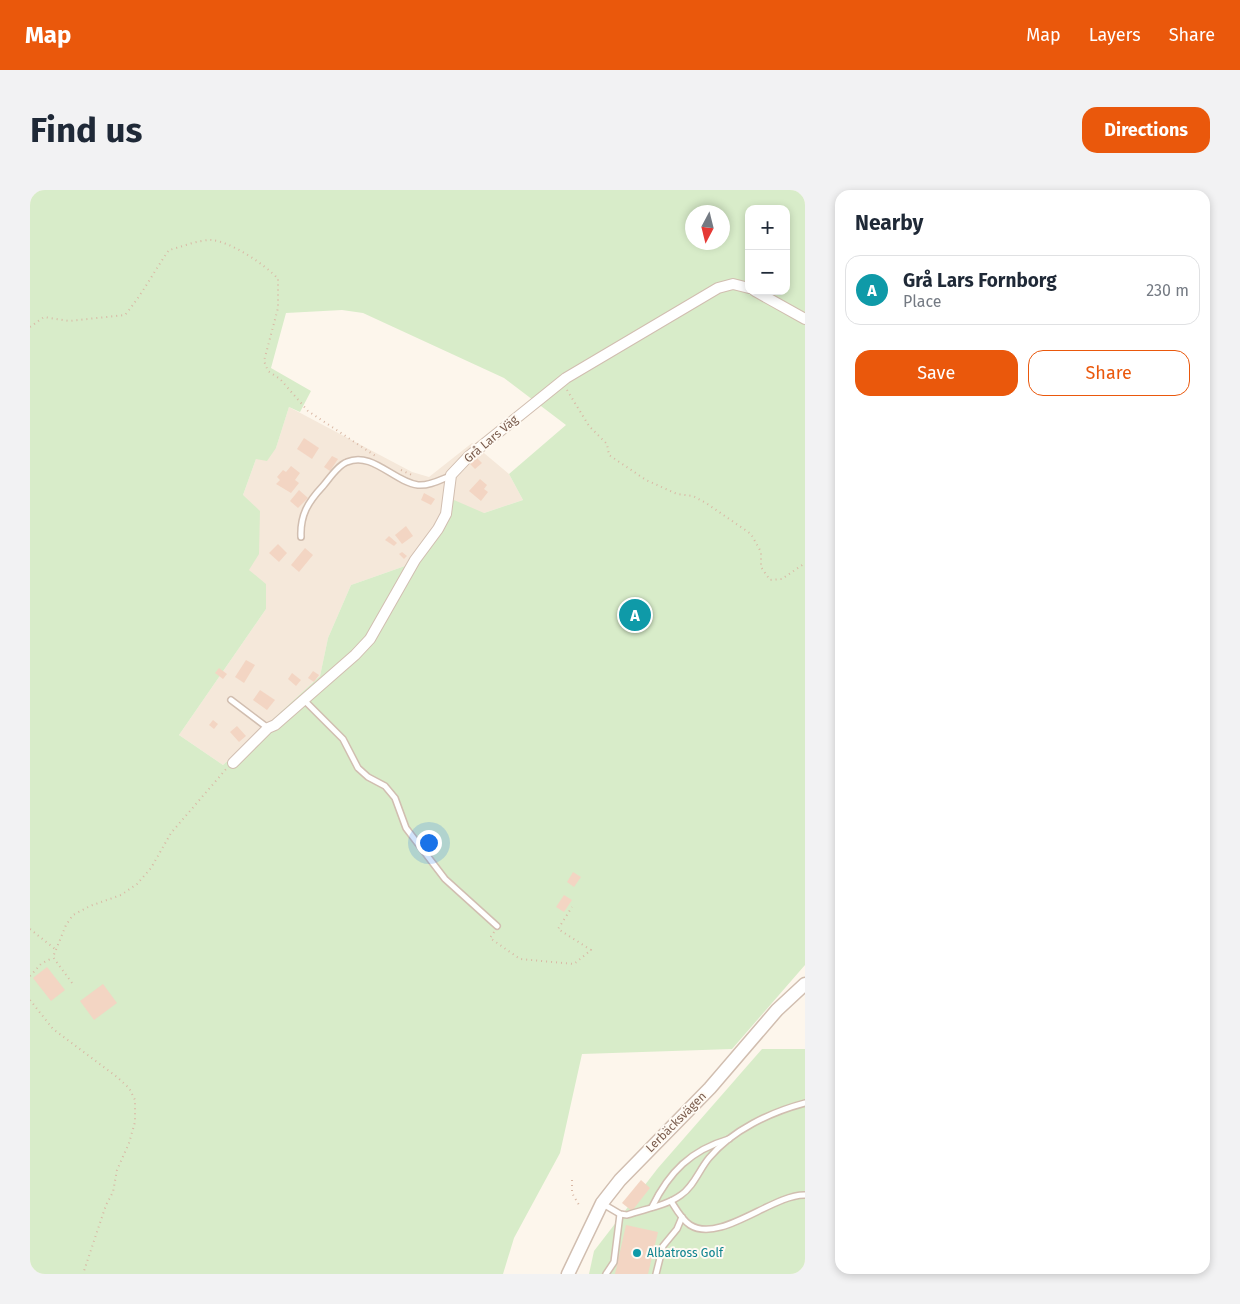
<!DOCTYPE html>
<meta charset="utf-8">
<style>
:root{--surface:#fff;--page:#f2f2f3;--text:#1f2937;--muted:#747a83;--line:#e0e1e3;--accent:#ea580c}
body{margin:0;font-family:"Fira Sans",sans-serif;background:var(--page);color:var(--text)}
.controls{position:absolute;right:15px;top:15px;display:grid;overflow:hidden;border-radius:10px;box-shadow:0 2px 8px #0003}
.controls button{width:45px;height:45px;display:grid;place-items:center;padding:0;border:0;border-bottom:1px solid var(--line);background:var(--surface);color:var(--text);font:25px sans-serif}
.compass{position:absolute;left:655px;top:15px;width:45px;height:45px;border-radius:50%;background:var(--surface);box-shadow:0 2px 8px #0003;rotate:187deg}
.you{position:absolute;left:398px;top:652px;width:18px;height:18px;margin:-12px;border:4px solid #fff;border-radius:50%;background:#1a73e8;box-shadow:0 0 0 8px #1a73e833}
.badge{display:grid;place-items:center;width:32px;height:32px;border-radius:50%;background:var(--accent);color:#fff;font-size:16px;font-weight:700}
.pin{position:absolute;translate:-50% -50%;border:2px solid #fff;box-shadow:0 1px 5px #0006}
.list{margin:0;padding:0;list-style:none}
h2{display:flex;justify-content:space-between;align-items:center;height:65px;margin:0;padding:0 20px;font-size:21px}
h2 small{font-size:16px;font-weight:400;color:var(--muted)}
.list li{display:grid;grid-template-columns:32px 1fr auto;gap:15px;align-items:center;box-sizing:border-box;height:70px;margin:0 10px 10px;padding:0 10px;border:1px solid var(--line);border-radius:15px}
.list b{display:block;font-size:19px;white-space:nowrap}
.list p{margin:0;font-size:16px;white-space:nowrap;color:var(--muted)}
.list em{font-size:16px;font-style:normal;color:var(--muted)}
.actions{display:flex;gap:10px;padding:15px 20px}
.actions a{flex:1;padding:11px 0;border:1px solid var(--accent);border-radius:15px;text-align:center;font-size:18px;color:var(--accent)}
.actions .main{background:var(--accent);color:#fff}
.map{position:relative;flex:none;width:775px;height:1084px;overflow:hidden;border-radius:15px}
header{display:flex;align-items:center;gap:30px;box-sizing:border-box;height:70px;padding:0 25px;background:var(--accent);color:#fff}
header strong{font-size:24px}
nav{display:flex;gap:28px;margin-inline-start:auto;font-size:18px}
.intro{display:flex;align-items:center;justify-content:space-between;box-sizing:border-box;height:120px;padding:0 30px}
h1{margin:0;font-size:35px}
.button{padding:12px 22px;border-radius:15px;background:var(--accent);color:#fff;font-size:18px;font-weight:700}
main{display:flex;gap:30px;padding:0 30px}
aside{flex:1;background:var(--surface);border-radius:15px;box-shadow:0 2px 8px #0003}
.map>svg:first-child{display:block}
.residential{fill:#f5e8da}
.green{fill:#d8ecc9;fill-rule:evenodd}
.building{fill:#f3d5c3}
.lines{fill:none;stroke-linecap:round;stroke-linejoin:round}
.service-casing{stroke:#d1beb0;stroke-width:8}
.minor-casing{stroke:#d1beb0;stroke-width:12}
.tertiary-casing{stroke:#d1beb0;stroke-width:15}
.path{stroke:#d9b8a5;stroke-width:2;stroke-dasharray:1 4;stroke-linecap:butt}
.service{stroke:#fff;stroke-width:5}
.minor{stroke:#fff;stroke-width:10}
.tertiary{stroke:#fff;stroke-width:12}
.culture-dot{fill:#0f9aa8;stroke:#fffaf3;stroke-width:2}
.labels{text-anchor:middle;stroke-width:4;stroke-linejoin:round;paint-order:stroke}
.street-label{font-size:12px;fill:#7a5c4d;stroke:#fffaf3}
.culture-label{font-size:12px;fill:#0d838f;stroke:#fffaf3;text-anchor:start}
</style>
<header>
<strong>Map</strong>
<nav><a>Map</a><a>Layers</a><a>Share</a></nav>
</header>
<div class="intro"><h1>Find us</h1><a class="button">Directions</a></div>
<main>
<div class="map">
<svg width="775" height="1084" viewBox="0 0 775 1084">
<rect width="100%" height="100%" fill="#fdf6ec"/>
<path class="residential" d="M259,217l123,65 17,5 43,-34 37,31 14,26 -39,13 -45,10 -34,43 -54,19 -23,53 -8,38 -97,89 -44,-30 87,-126 -18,-39 -5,-75 13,-36 20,-11z"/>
<g class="green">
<path d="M0,0h775v775l-73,84 -150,5 -22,99 -46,85 -11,36h-473zM719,19h37v82h-37zM662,22h30v30h-30zM312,120l21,3 141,65 62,47 -57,49 14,26 -39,13 -30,-13 -49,66 -54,19 -23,53 -8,38 -97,89 -44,-30 87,-126v-25l-17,-14 10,-16 1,-43 -17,-16 13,-36 11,2 9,-13 13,-41 11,5 11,-21 -40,-23 15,-55z"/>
<path d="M732,859h43v225h-216l5,-23 64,-83z"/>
</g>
<g class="building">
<path d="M274,248l15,10 -7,11 -15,-10z"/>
<path d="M302,266l6,3 -8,12 -6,-4z"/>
<path d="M447,268l5,5 -7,6 -5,-5z"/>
<path d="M261,276l9,7 -5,7 4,3 -8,10 -15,-9 4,-4 -3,-3 6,-7 3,2z"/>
<path d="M450,289l7,6 -3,4 4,3 -7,9 -12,-10z"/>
<path d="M269,300l9,8 -10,10 -8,-7z"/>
<path d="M394,303l11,6 -4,6 -10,-5z"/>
<path d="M376,336l7,10 -11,8 -7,-9z"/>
<path d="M359,346l8,7 -3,3 -9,-6z"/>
<path d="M248,354l9,9 -8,9 -10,-9z"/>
<path d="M275,358l8,7 -14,17 -8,-7z"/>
<path d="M372,362l5,4 -3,3 -5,-5z"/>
<path d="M216,470l9,5 -11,18 -9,-6z"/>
<path d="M189,478l8,6 -4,5 -8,-6z"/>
<path d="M283,481l6,4 -5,7 -6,-4z"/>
<path d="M262,483l9,7 -5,6 -8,-7z"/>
<path d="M230,500l15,10 -8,10 -14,-10z"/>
<path d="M183,530l5,4 -4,5 -5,-4z"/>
<path d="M207,536l9,10 -7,6 -9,-10z"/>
<path d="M543,682l8,5 -7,10 -7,-5z"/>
<path d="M534,705l8,5 -8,12 -8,-5z"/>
<path d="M17,777l18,23 -14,11 -18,-23z"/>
<path d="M73,794l14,19 -23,17 -14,-19z"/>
<path d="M611,990l9,8 -18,23 -10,-8z"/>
<path d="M596,1035l32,7 -10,42h-33z"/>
</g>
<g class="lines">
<g class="service-casing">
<g id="service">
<path d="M271,347c-1,-22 7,-35 22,-51 6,-7 15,-21 24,-24 25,-11 47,20 71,23 11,1 22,-5 32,-9"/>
<path d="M201,510l37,28"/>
<path d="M274,510l39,39 15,29 10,9 17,9 10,12 11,30 39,51 52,47"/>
<path d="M641,1011c5,8 11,19 19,24 30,19 83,-31 115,-30"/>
<path d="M573,1014l17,10 7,1c17,-6 39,-9 54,-20 13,-9 18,-25 28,-37 23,-28 62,-46 96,-55"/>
<path d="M622,1017c17,-35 39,-57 77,-68"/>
<path d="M576,1084l8,-12 6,-48"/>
<path d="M626,1084l7,-28 14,-17 5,-12"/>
</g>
</g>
<g class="minor-casing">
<g id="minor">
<path d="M725,101l50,28"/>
<path d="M203,573l35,-35 7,-3 80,-70 15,-16 45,-79 23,-31 8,-15 5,-39 17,-18 98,-79 152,-90 15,-4 16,4"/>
</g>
</g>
<g class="tertiary-casing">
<path id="tertiary" d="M538,1084l34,-71 18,-23 90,-92 67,-78 28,-26"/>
</g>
<g class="path">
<path d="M0,137l14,-10 25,4 56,-6c17,-20 29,-44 44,-65 12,-3 29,-10 42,-10 19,1 55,25 67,39v29l-14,53 4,10 12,8 28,32 69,46"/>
<path d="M537,200l22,36 18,18 2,11 37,25 31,14 16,2 13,7 45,31 10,18v15l9,13 12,-1 23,-16"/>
<path d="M371,280l13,6"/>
<path d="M0,739l25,20"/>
<path d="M464,742l-4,6 30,21 54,5 17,-14 -33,-21 14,-22"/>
<path d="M0,786l11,-12 11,-6"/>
<path d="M42,793l-19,-26 13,-32 7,-10 17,-9 31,-11 16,-11 14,-16 20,-35 56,-65"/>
<path d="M0,810l23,29 64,48 12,11 6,12v22l-6,21 -12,27 -4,22 -7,13 -23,69"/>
<path d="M542,990v13l7,12"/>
</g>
<use href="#service" class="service"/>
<use href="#minor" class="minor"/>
<use href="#tertiary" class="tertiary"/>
</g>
<circle class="culture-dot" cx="607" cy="1063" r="5"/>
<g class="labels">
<g class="street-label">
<text transform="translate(461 249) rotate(-40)" y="4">Grå Lars Väg</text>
<text transform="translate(646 932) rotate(-45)" y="4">Lerbäcksvägen</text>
</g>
<g class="culture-label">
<text x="617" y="1067">Albatross Golf</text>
</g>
</g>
</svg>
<div class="controls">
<button>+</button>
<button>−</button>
</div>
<svg class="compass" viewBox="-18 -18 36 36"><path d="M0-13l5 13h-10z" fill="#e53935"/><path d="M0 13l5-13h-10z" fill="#747a83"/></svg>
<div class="you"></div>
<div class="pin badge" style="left:605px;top:425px;background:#0f9aa8">A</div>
</div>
<aside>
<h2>Nearby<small></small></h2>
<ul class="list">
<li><span class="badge" style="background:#0f9aa8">A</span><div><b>Grå Lars Fornborg</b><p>Place</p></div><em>230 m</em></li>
</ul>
<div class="actions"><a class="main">Save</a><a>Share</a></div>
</aside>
</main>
